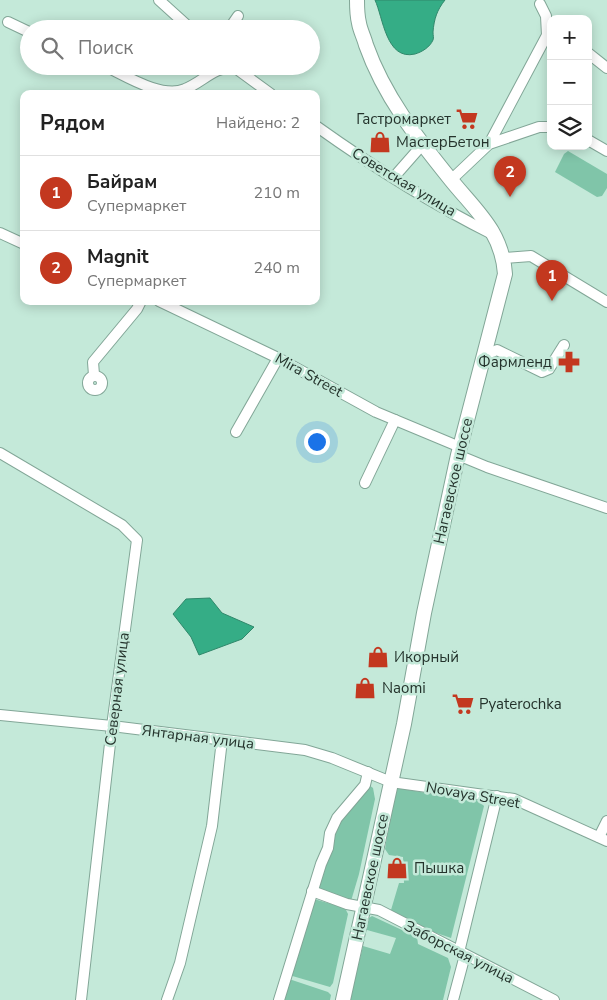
<!DOCTYPE html>
<html lang="ru">
<meta charset="utf-8">
<style>
:root{--surface:#fff;--page:#f6f6f6;--text:#222;--muted:#767676;--line:#e0e0e0;--accent:#c3381f}
body{margin:0;font-family:"Nunito Sans",sans-serif;background:var(--page);color:var(--text)}
.controls{position:absolute;right:15px;top:15px;display:grid;overflow:hidden;border-radius:10px;box-shadow:0 2px 12px #0003}
.controls button{width:45px;height:45px;display:grid;place-items:center;padding:0;border:0;border-bottom:1px solid var(--line);background:var(--surface);color:var(--text);font:25px sans-serif}
.you{position:absolute;left:316px;top:441px;width:18px;height:18px;margin:-12px;border:4px solid #fff;border-radius:50%;background:#1a73e8;box-shadow:0 0 0 8px #1a73e833}
.badge{display:grid;place-items:center;width:32px;height:32px;border-radius:50%;background:var(--accent);color:#fff;font-size:16px;font-weight:700}
.pin{position:absolute;translate:-50% -41px;filter:drop-shadow(0 1px 2px #0008)}
.pin::after{content:'';position:absolute;top:26px;width:18px;height:15px;background:inherit;clip-path:polygon(0 0,100% 0,50% 100%)}
.list{margin:0;padding:0;list-style:none}
h2{display:flex;justify-content:space-between;align-items:center;height:65px;margin:0;padding:0 20px;font-size:21px}
h2 small{font-size:16px;font-weight:400;color:var(--muted)}
.list li{display:grid;grid-template-columns:32px 1fr auto;gap:15px;align-items:center;box-sizing:border-box;height:75px;padding:0 20px;border-top:1px solid var(--line)}
.list b{display:block;font-size:19px;white-space:nowrap}
.list p{margin:0;font-size:16px;white-space:nowrap;color:var(--muted)}
.list em{font-size:16px;font-style:normal;color:var(--muted)}
.icon{flex:none;width:28px;height:28px;fill:none;stroke:currentColor;stroke-width:2;stroke-linecap:round;stroke-linejoin:round}
.map{position:relative;flex:none;width:607px;height:1000px;overflow:hidden}
.search{position:absolute;background:var(--surface);box-shadow:0 2px 12px #0003;left:20px;top:20px;width:300px;height:55px;display:flex;align-items:center;gap:12px;box-sizing:border-box;padding:0 18px;border-radius:28px;color:var(--muted);font-size:19px}
.panel{position:absolute;background:var(--surface);box-shadow:0 2px 12px #0003;left:20px;top:90px;width:300px;height:215px;border-radius:10px}
.map>svg:first-child{display:block}
.green{fill:#80c5a9}
.water{fill:#35ad86;stroke:#30886b}
.lines{fill:none;stroke-linecap:round;stroke-linejoin:round}
.street-casing{stroke:#82a697;stroke-width:12}
.secondary-casing{stroke:#82a697;stroke-width:16}
.street{stroke:#fff;stroke-width:10}
.secondary{stroke:#fff;stroke-width:14}
.labels{text-anchor:middle;stroke-width:5;stroke-linejoin:round;paint-order:stroke}
.poi-label{font-size:15px;fill:#24332c;stroke:#c4e9d9;text-anchor:start}
.street-label{font-size:15px;fill:#24332c;stroke:#c4e9d9}
</style>
<div class="map">
<svg width="607" height="1000" viewBox="0 0 607 1000">
<rect width="100%" height="100%" fill="#c4e9d9"/>
<g class="green">
<path d="M568,151l39,23v14l-5,8 -5,1 -42,-25 9,-18z"/>
<path d="M369,785l4,3 2,11 -16,75 -8,27 -34,-12 16,-56 8,-16z"/>
<path d="M398,788l68,12 10,-2 8,8 -33,132 -35,-12 -25,-16 8,-27h5l-1,-26 -14,-2 -4,-6 9,-56z"/>
<path d="M314,899l31,9 3,6 -15,69 -3,4 -41,-12z"/>
<path d="M372,916l45,21 1,7 30,14 3,9 -8,33h-93l13,-54 27,8 6,-16 -29,-8 -1,-10z"/>
<path d="M289,979l39,13 3,3 -1,5h-47z"/>
</g>
<g class="water">
<path d="M375,0h70c-8,10 -11,19 -12,32 0,4 1,5 0,8 -3,7 -11,12 -18,14 -29,7 -32,-37 -40,-54z"/>
<path d="M210,598l12,15 32,14 -12,12 -43,16 -8,-18 -18,-23 13,-15z"/>
</g>
<g class="lines">
<g class="street-casing">
<g id="street">
<path d="M159,0l32,29"/>
<path d="M8,22l21,10"/>
<path d="M229,29l9,-13"/>
<path d="M588,53l19,15"/>
<path d="M105,66c21,10 57,33 80,23 18,-7 28,-22 49,-22l37,27"/>
<path d="M316,126c56,40 116,78 178,109"/>
<path d="M588,140l19,11"/>
<path d="M489,144l58,-109 -1,-19 -6,-12"/>
<path d="M394,177l29,-33"/>
<path d="M451,180l38,-36 50,-17h12"/>
<path d="M0,233l24,11"/>
<path d="M504,258l27,-2 76,46"/>
<path d="M159,301l119,57 98,54 84,35"/>
<path d="M483,356l14,-6 45,22 7,-3 15,-24"/>
<path d="M94,375l-1,-13 44,-53 4,-8"/>
<circle cx="95" cy="383" r="7"/>
<path d="M236,432l42,-74"/>
<path d="M0,453l122,72 15,15 -25,186 -31,274"/>
<path d="M458,455l29,12 120,41"/>
<path d="M365,483l30,-63"/>
<path d="M0,715l112,11 193,24 27,8 59,24 123,17 93,42"/>
<path d="M599,837l8,-16"/>
<path d="M312,891l35,13 32,6 175,90"/>
<path d="M459,952l38,-156"/>
<path d="M167,1000l13,-37 32,-137 10,-86"/>
<path d="M279,1000l42,-136 7,-16 2,-15 7,-15 28,-33 3,-13"/>
<path d="M453,1000l12,-45"/>
</g>
</g>
<g class="secondary-casing">
<path id="secondary" d="M343,1000l61,-276 20,-111 34,-158 47,-181c-3,-43 -29,-63 -54,-94 -34,-42 -67,-84 -85,-135 -2,-8 -6,-15 -7,-22 -2,-8 -2,-16 -2,-23"/>
</g>
<use href="#street" class="street"/>
<use href="#secondary" class="secondary"/>
</g>
<defs>
<g id="supermarket-bare" transform="scale(1.725)"><path d="M-6-5.5h2.5l.6 2H6L4.5 2H-2.5L-4.4-4H-6ZM-1.5 3.2a1.3 1.3 0 1 0 .1 0ZM3 3.2a1.3 1.3 0 1 0 .1 0Z" fill="#c3381f" stroke="#c4e9d9" stroke-width="2.5" paint-order="stroke"/></g>
<g id="shop-bare" transform="scale(1.725)"><path d="M-5-2.5h2.3a2.7 3.5 0 0 1 5.4 0H5L5.5 6h-11ZM-1.5-2.5h3a1.5 2.3 0 0 0-3 0Z" fill="#c3381f" stroke="#c4e9d9" stroke-width="2.5" paint-order="stroke"/></g>
<g id="pharmacy-bare" transform="scale(1.725)"><path d="M-2-6h4v4h4v4h-4v4h-4v-4h-4v-4h4Z" fill="#c3381f" stroke="#c4e9d9" stroke-width="2.5" paint-order="stroke"/></g>
</defs>
<g fill-rule="evenodd">
<use href="#supermarket-bare" x="467" y="119"/>
<use href="#shop-bare" x="380" y="142"/>
<use href="#pharmacy-bare" x="569" y="362"/>
<use href="#shop-bare" x="378" y="657"/>
<use href="#shop-bare" x="365" y="688"/>
<use href="#supermarket-bare" x="463" y="704"/>
<use href="#shop-bare" x="397" y="868"/>
</g>
<g class="labels">
<g class="poi-label">
<text x="451" y="124" text-anchor="end">Гастромаркет</text>
<text x="396" y="147">МастерБетон</text>
<text x="552" y="367" text-anchor="end">Фармленд</text>
<text x="394" y="662">Икорный</text>
<text x="382" y="693">Naomi</text>
<text x="479" y="709">Pyaterochka</text>
<text x="414" y="873">Пышка</text>
</g>
<g class="street-label">
<text transform="translate(404 182) rotate(31)" y="5">Советская улица</text>
<text transform="translate(309 375) rotate(29)" y="5">Mira Street</text>
<text transform="translate(453 481) rotate(-77)" y="5">Нагаевское шоссе</text>
<text transform="translate(117 689) rotate(-83)" y="5">Северная улица</text>
<text transform="translate(198 737) rotate(7)" y="5">Янтарная улица</text>
<text transform="translate(473 795) rotate(10)" y="5">Novaya Street</text>
<text transform="translate(370 877) rotate(-78)" y="5">Нагаевское шоссе</text>
<text transform="translate(459 952) rotate(27)" y="5">Заборская улица</text>
</g>
</g>
</svg>
<div class="controls">
<button>+</button>
<button>−</button>
<button><svg class="icon" aria-label="layers" viewBox="0 0 24 24"><path d="M12 4l9 5-9 5-9-5zM3 14l9 5 9-5"/></svg></button>
</div>
<div class="you"></div>
<div class="pin badge" style="left:552px;top:301px">1</div>
<div class="pin badge" style="left:510px;top:197px">2</div>
<div class="search"><svg class="icon" aria-label="search" viewBox="0 0 24 24"><circle cx="10" cy="10" r="6"/><path d="M15 15l6 6"/></svg>Поиск</div>
<section class="panel">
<h2>Рядом<small>Найдено: 2</small></h2>
<ul class="list">
<li><span class="badge">1</span><div><b>Байрам</b><p>Супермаркет</p></div><em>210 m</em></li>
<li><span class="badge">2</span><div><b>Magnit</b><p>Супермаркет</p></div><em>240 m</em></li>
</ul>
</section>
</div>
